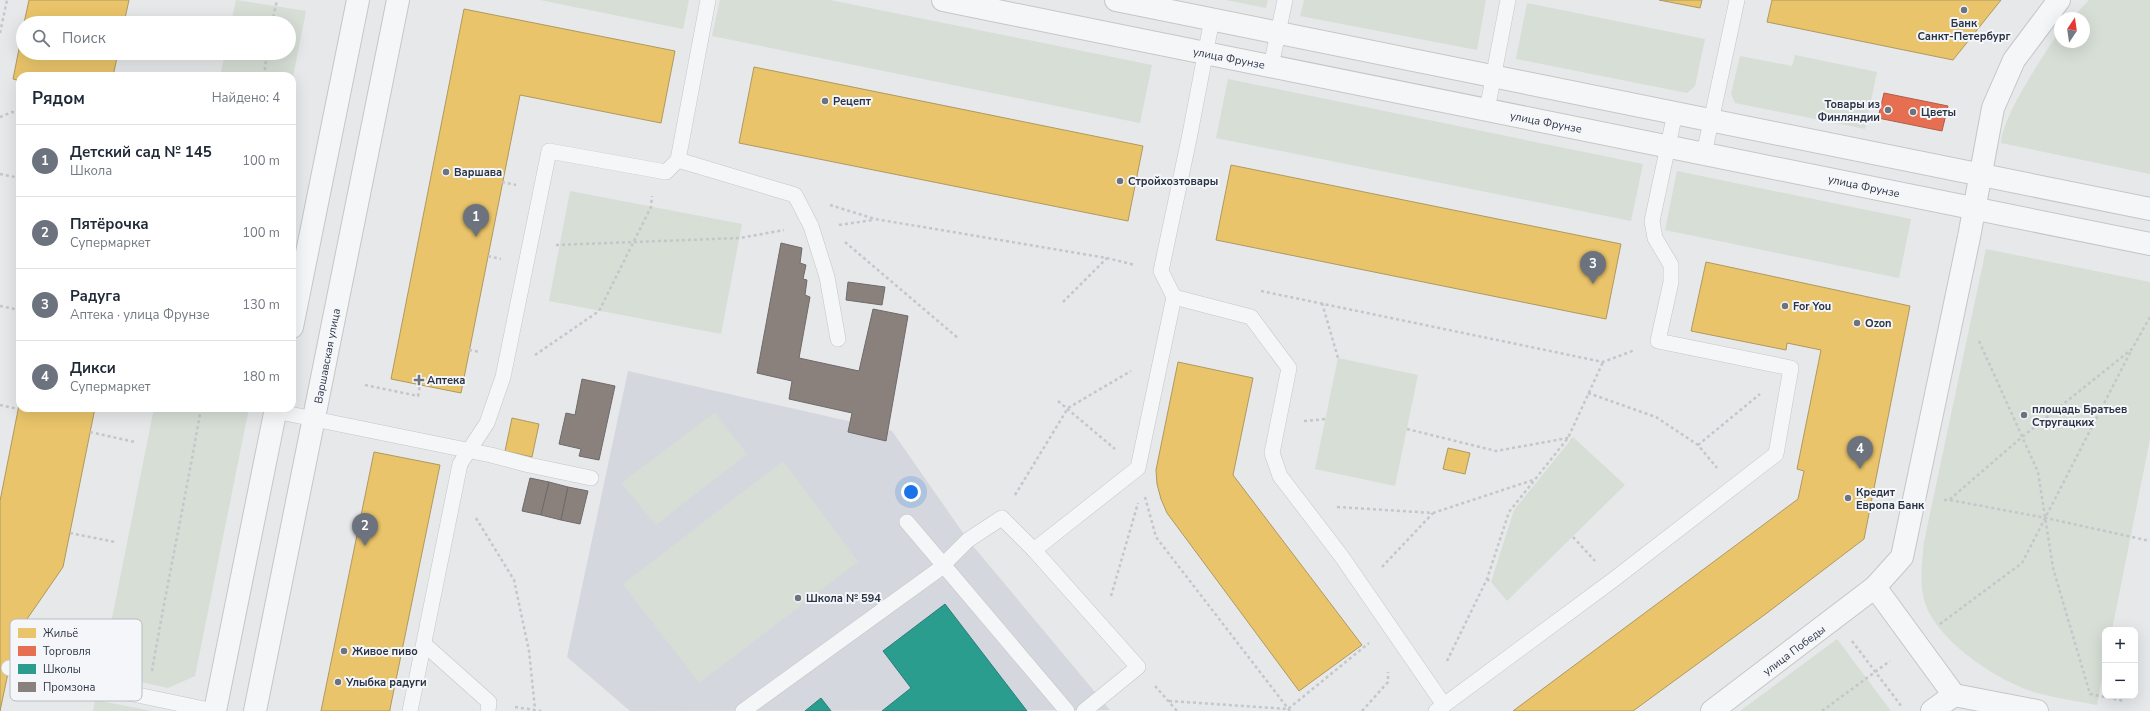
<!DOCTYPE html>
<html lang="ru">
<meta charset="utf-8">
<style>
:root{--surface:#fff;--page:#f2f2f3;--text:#1f2937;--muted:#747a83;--line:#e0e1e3;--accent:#6c737f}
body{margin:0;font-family:"Nunito Sans",sans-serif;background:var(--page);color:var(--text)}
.controls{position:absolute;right:12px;bottom:12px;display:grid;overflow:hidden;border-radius:8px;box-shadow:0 4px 16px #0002}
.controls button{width:36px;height:36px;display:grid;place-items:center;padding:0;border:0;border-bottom:1px solid var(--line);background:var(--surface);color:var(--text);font:20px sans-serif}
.compass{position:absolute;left:2054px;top:12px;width:36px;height:36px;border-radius:50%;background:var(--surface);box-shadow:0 4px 16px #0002;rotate:13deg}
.you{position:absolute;left:911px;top:492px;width:14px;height:14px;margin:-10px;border:3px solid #fff;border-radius:50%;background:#1a73e8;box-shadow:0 0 0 6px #1a73e833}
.badge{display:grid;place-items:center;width:26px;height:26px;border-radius:50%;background:var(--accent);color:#fff;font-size:13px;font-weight:700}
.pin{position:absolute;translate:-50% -33px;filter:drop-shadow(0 1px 2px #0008)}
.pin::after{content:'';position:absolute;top:21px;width:14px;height:12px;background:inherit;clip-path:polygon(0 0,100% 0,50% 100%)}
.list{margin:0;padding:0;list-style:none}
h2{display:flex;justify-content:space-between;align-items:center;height:52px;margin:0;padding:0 16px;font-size:17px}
h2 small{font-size:13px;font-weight:400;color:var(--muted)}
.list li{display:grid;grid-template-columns:26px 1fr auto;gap:12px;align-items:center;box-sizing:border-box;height:72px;padding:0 16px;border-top:1px solid var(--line)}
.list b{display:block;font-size:15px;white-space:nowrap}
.list p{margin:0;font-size:13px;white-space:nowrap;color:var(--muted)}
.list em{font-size:13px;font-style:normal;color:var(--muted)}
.icon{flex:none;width:22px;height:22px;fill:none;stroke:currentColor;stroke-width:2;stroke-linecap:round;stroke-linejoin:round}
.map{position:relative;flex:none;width:2150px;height:711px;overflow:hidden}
.search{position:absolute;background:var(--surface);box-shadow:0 4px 16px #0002;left:16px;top:16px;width:280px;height:44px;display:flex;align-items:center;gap:10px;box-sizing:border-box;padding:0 14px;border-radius:22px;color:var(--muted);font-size:15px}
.panel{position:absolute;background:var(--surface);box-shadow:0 4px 16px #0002;left:16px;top:72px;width:280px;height:340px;border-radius:12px}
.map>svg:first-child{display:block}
.built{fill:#d4d7dd}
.green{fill:#d6ded6}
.homes{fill:#e9c46a;stroke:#b0995f}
.shops{fill:#e76f51;stroke:#af5d4d}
.schools{fill:#2a9d8f;stroke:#2a7e79}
.industry{fill:#8a817c;stroke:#6e6a6c}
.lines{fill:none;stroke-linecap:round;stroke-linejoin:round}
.service-casing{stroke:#c4c6c8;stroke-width:16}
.minor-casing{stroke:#c4c6c8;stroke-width:24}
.tertiary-casing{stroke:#c4c6c8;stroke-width:24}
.path{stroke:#c5c6ca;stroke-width:2.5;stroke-dasharray:3 3;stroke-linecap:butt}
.service{stroke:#f5f6f7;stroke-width:15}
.minor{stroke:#f5f6f7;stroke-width:22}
.tertiary{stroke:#f5f6f7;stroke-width:22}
.poi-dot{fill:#6c737f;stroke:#f4f6f9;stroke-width:1.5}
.labels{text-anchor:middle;stroke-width:4;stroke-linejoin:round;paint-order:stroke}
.poi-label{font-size:11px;font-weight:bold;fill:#2b3445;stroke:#f4f6f9;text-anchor:start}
.street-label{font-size:11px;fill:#2b3445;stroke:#f4f6f9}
.key{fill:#f4f6f9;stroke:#b8bcc3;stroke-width:1}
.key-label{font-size:11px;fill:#2b3445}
</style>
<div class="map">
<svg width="2150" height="711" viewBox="0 0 2150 711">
<rect width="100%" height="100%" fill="#e6e8ea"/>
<path class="built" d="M628,371l264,60 76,109 142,170 -480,1 -63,-54z"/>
<g class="green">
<path d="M236,0l70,11 -14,71v-6h-72l5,-23h64v-30h-58z"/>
<path d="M540,0h149l-6,29z"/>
<path d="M720,0h110l322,65 -12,58 -428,-87z"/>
<path d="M1226,0h42l-2,8z"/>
<path d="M1304,0h182l-9,50 -177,-34z"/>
<path d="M2089,0h61v174l-149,-31c2,-28 41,-85 57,-110l2,-2v11h24v-24h-12z"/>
<path d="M1527,3l178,36 -10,47 -8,7 -171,-34z"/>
<path d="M1795,55l82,17 -12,57 -130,-26 -4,-9 9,-38 52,10z"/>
<path d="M1228,79l415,85 -12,57 -415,-83z"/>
<path d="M1677,171l234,48 -12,59 -234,-48z"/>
<path d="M570,191l172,33 -21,110 -172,-33z"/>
<path d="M1986,249l164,33v157l-38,191h-7v34l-8,41c-20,-4 -41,-7 -60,-12 -38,-11 -99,-51 -112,-90 -6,-20 -3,-41 -1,-61z"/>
<path d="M1338,358l80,17 -23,111 -80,-17z"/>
<path d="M154,408h95l-54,268 -27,12 -67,-15z"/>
<path d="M715,412l32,42 -91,71 -35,-42z"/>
<path d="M1573,437l52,48 -118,116 -16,-19 23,-72z"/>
<path d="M783,461l75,101 -159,121 -76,-99z"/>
<path d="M1837,639l54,72h-151z"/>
<path d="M95,700l57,11h-59z"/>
</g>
<g class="homes">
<path d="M29,0h100l-5,23h-100z"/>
<path d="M1659,0h43l-2,8z"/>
<path d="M1772,0h229l-48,60 -186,-38z"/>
<path d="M464,9l211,42 -14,72 -141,-28 -59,298 -70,-14z"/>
<path d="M23,29v24h95l-5,23h-93v5l-7,-2z"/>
<path d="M754,67l389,79 -15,75 -389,-78z"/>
<path d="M1231,165l390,79 -15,75 -390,-79z"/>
<path d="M1706,262l204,44 -46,233 -97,74 -134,98h-120l285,-212 6,-28 -7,-2 24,-119 -34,-7 -1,7 -95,-19z"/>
<path d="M1178,362l75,16 -20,97 129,170 -63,46 -132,-178 -6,-14 -4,-15 -1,-14z"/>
<path d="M20,400v8h75l-32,159 -47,68 -16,76v-210z"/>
<path d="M512,418l27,6 -7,33 -27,-6z"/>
<path d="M1448,448l22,5 -5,21 -22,-5z"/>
<path d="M374,452l66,13 -50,244v2h-69z"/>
</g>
<path class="shops" d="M1884,93l64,13 -6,25 -64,-13z"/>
<g class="schools">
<path d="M945,604l82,107h-145l29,-23 -28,-37z"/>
<path d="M821,698l10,13h-26z"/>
</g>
<g class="industry">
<path d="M781,243l21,5 -2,15 6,2 -3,14 4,1 -2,15 5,2 -11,61 60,13 14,-62 35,7 -22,125 -38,-9 4,-19 -63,-14 3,-18 -35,-8z"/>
<path d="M848,282l37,5 -3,18 -36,-5z"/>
<path d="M582,379l33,7 -16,74 -20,-4 2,-7 -22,-5 7,-31 9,2z"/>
<path d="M530,478l19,4 -8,33 -19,-4z"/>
<path d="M549,482l19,5 -7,33 -20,-5z"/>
<path d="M568,487l20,4 -8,33 -19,-4z"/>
</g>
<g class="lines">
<g class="service-casing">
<g id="service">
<path d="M1271,66l14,-66"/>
<path d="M1487,110l21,-110"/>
<path d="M1704,154l33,-154"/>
<path d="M678,160l117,35 16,31 16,51 11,62"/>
<path d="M1174,297l77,20 38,51 -17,85 8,23 62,81 102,148"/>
<path d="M275,411l216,44 38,10 62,13"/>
<path d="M907,522l160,189"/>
<path d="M1034,550l104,117 -54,44"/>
<path d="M424,644l65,58 -1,9"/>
<path d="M9,668l205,43"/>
<path d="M410,711l50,-247 27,-41 16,-46 46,-226 117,21 12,-12 30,-160"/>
<path d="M743,711l195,-141 30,-30 32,-21 2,-1 32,32 104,-82 36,-171 -13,-26 28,-132 23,-120"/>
<path d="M1436,711l177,-131 163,-126 15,-86 -133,-27 13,-59v-17l-16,-27 -3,-17 23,-108"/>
</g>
</g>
<g class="minor-casing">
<g id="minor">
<path d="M1875,587l79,108 83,16"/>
<path d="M1712,711l163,-124 27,-30 67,-320 24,-129 21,-48 45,-60"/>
<path d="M1932,711l22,-16"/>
</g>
</g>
<g class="tertiary-casing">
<g id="tertiary">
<path d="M943,0l1207,244"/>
<path d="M1116,0l1034,209"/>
<path d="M292,327l66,-327"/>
<path d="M215,711l61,-303"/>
<path d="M255,711l143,-711"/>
</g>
</g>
<g class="path">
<path d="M272,23l5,-23"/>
<path d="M0,33l7,-33"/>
<path d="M264,76l3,-23"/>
<path d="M0,117l12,-5 8,2"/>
<path d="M0,174l20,4"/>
<path d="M502,182l14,3"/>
<path d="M830,205l45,14 232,39 28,7"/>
<path d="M839,225l34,-5"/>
<path d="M845,242l114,97"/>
<path d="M556,245l184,-7 44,-8"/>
<path d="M488,256l13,3"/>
<path d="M1261,291l342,71 32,-12"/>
<path d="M1063,302l44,-44"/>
<path d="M1322,303l16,55"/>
<path d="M0,306l20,4"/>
<path d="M1979,341l59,131 15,96 37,126 34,7"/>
<path d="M469,350l11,2"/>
<path d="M535,355l64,-44 52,-104 1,-11"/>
<path d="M365,385l53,11 2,-11"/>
<path d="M1588,393l68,24 42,28 19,23"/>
<path d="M1058,401l57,48"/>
<path d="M0,405l18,4"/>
<path d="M1304,421l22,-2"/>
<path d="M1407,429l89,22 72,-13 3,2"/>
<path d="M90,432l45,10"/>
<path d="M1698,445l62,-51"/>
<path d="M1015,495l53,-87 63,-37"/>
<path d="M1145,497l11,40 134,174"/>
<path d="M1944,500h5l73,-63 110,-88 18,-32"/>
<path d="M1950,500l96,18 104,23"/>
<path d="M1337,507l96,6 100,-33"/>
<path d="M476,518l38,62 15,71 6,58"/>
<path d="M70,533l45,9"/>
<path d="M1573,537l22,24"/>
<path d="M1382,567l51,-54"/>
<path d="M1487,579l4,3"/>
<path d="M1111,596l27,-93"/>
<path d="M1940,624l82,-61 110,-214"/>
<path d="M1852,641l50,66"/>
<path d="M1447,661l40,-82 22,-67 59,-74 35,-76"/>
<path d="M152,671c15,-88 34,-175 49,-263"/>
<path d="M1155,686l22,25"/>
<path d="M1169,701l119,8 81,-66"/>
<path d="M515,707l26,4"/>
<path d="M1362,711l26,-29v-10"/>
<path d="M1822,711l68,-50"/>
</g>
<use href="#service" class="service"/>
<use href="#minor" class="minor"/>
<use href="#tertiary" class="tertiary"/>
</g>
<g class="poi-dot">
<circle cx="1964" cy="10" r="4"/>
<circle cx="825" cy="101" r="4"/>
<circle cx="1888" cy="110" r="4"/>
<circle cx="1913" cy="112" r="4"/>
<circle cx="446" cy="172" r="4"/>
<circle cx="1120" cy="181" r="4"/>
<circle cx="1785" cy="306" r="4"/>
<circle cx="1857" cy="323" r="4"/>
<path d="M417 374h4v4h4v4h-4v4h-4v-4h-4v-4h4z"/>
<circle cx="2024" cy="415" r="4"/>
<circle cx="1848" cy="498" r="4"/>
<circle cx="798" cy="598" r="4"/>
<circle cx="344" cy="651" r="4"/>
<circle cx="338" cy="682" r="4"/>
</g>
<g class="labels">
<g class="poi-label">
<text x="1964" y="27" text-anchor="middle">Банк<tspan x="1964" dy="13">Санкт-Петербург</tspan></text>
<text x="833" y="105">Рецепт</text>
<text x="1880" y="108" text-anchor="end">Товары из<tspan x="1880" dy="13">Финляндии</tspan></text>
<text x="1921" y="116">Цветы</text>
<text x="454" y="176">Варшава</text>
<text x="1128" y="185">Стройхозтовары</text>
<text x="1793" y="310">For You</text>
<text x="1865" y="327">Ozon</text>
<text x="427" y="384">Аптека</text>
<text x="2032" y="413">площадь Братьев<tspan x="2032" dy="13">Стругацких</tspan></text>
<text x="1856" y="496">Кредит<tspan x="1856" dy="13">Европа Банк</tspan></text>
<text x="806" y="602">Школа № 594</text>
<text x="352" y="655">Живое пиво</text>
<text x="346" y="686">Улыбка радуги</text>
</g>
<g class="street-label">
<text transform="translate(1229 58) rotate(11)" y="4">улица Фрунзе</text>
<text transform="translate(1546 122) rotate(11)" y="4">улица Фрунзе</text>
<text transform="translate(1864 186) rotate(12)" y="4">улица Фрунзе</text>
<text transform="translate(327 356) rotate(-79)" y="4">Варшавская улица</text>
<text transform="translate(1794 650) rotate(-37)" y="4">улица Победы</text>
</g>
</g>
<rect x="10" y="619" width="132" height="82" rx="6" class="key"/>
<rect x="18" y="628" width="18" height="10" fill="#e9c46a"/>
<rect x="18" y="646" width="18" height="10" fill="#e76f51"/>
<rect x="18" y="664" width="18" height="10" fill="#2a9d8f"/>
<rect x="18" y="682" width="18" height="10" fill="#8a817c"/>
<g class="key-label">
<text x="43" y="637">Жильё</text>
<text x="43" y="655">Торговля</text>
<text x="43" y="673">Школы</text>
<text x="43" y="691">Промзона</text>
</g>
</svg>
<div class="controls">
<button>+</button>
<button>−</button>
</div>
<svg class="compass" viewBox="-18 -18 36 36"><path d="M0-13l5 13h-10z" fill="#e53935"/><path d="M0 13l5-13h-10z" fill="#747a83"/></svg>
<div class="you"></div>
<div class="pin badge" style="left:476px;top:237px">1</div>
<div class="pin badge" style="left:365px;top:546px">2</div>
<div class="pin badge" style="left:1593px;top:284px">3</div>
<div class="pin badge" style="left:1860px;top:469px">4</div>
<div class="search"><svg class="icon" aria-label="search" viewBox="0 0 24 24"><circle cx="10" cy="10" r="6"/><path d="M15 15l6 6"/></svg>Поиск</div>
<section class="panel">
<h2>Рядом<small>Найдено: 4</small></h2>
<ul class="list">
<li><span class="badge">1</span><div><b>Детский сад № 145</b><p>Школа</p></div><em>100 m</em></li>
<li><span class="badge">2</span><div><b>Пятёрочка</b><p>Супермаркет</p></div><em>100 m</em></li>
<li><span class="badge">3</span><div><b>Радуга</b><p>Аптека · улица Фрунзе</p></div><em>130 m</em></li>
<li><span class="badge">4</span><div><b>Дикси</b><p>Супермаркет</p></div><em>180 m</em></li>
</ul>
</section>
</div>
